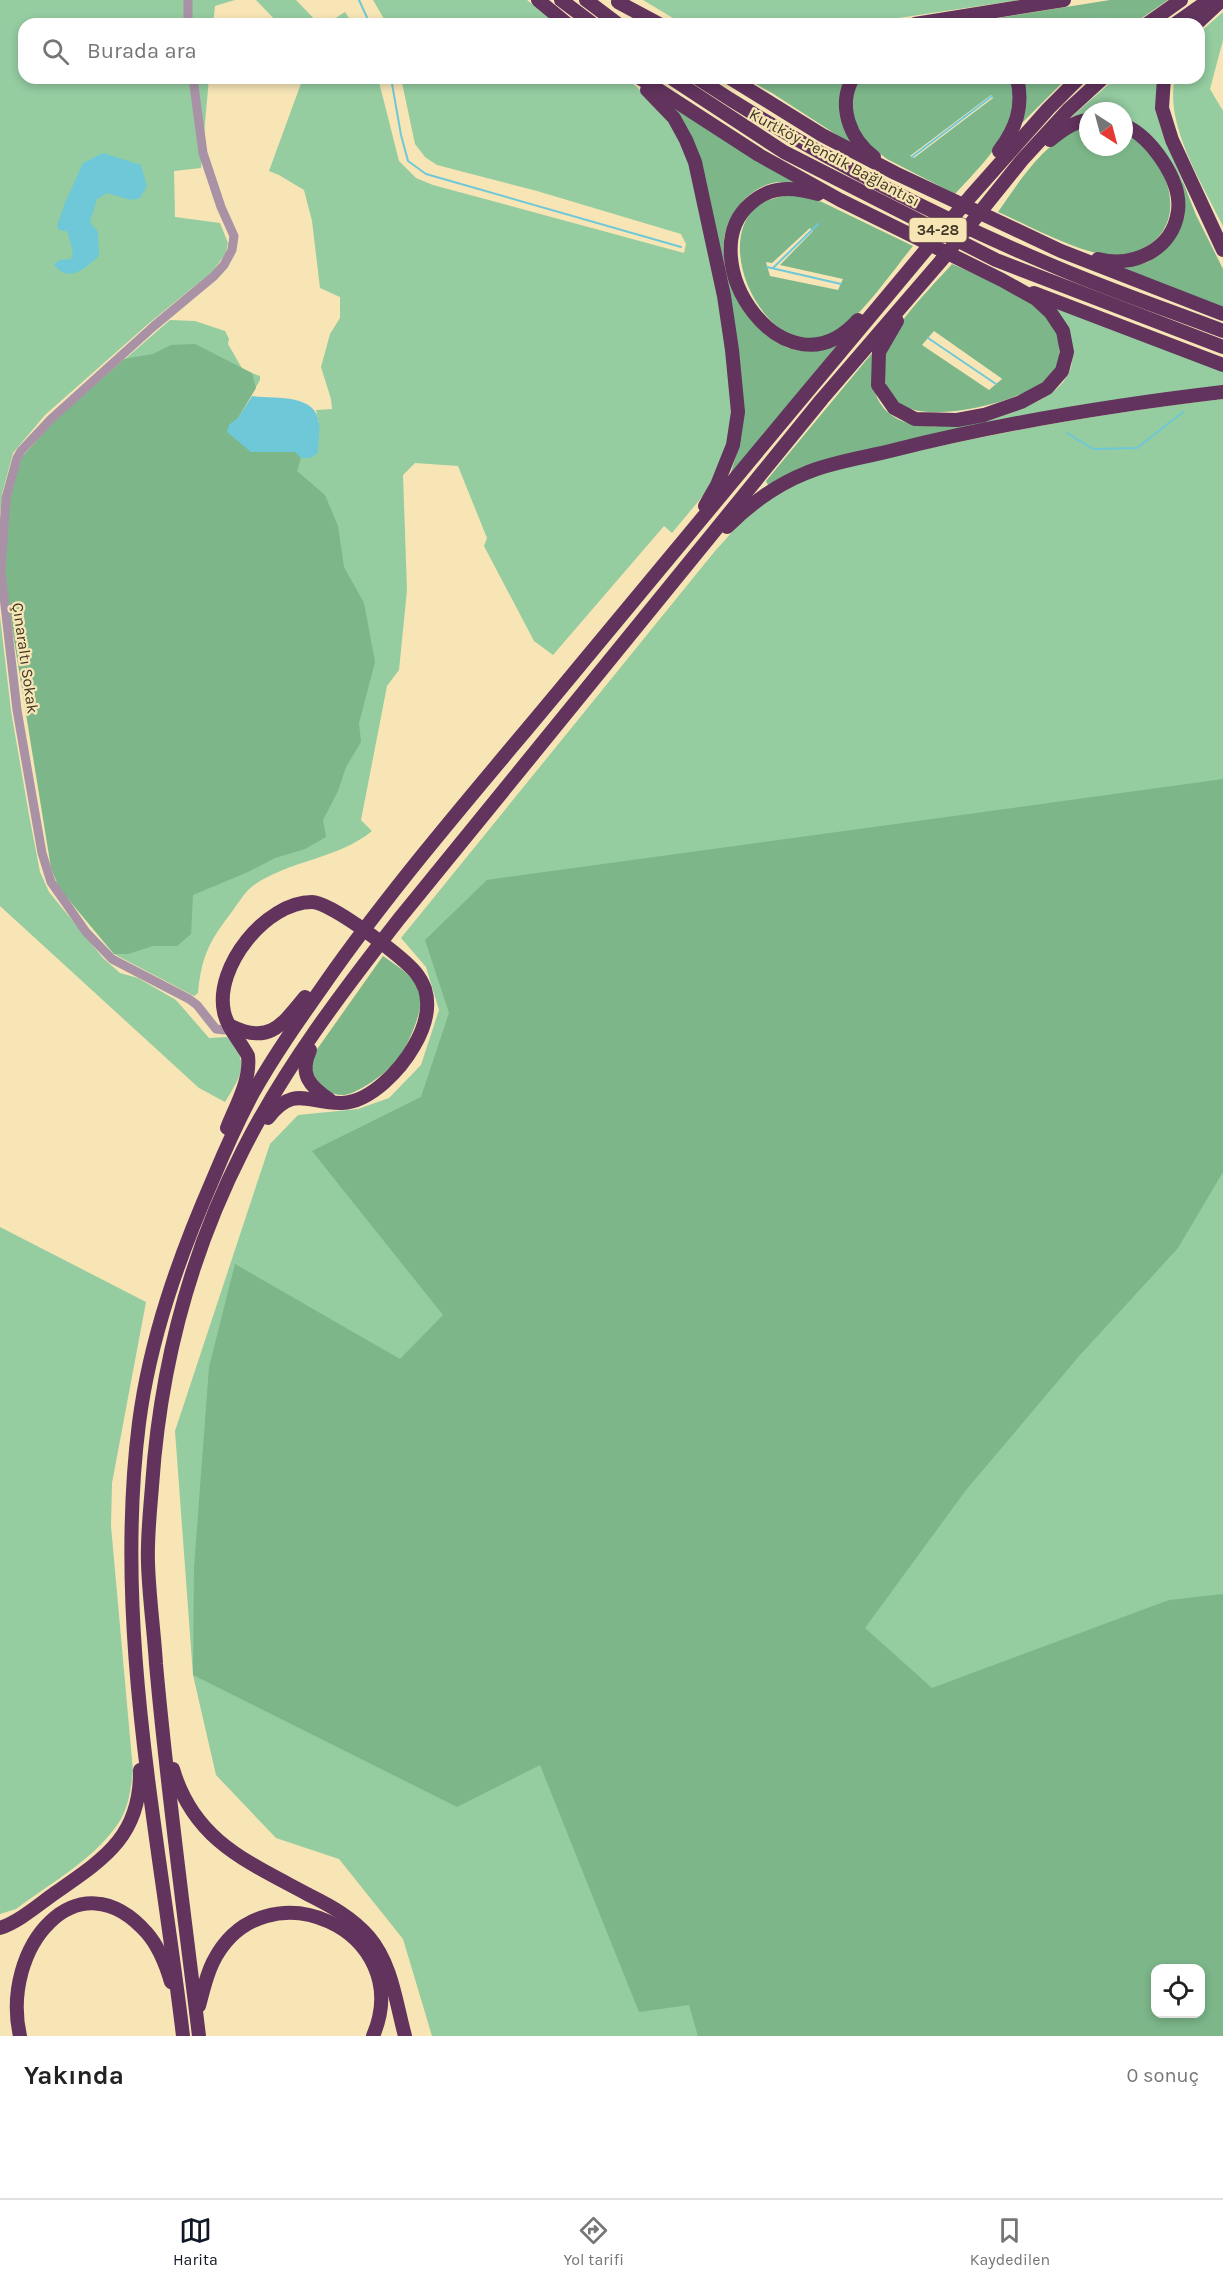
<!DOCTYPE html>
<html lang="tr">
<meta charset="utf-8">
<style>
:root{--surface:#fff;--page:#f6f6f6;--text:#222;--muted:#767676;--line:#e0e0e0;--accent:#111827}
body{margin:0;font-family:Karla,sans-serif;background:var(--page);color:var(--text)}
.controls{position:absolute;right:18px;bottom:18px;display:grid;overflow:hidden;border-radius:12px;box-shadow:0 3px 9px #0003}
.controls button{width:54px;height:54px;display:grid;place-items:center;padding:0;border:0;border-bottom:2px solid var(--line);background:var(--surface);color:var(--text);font:30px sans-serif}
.compass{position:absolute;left:1079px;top:102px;width:54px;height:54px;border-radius:50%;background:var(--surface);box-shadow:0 3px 9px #0003;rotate:144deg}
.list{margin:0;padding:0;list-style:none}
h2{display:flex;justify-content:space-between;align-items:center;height:78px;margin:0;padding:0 24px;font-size:26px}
h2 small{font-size:20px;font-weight:400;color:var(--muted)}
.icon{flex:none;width:33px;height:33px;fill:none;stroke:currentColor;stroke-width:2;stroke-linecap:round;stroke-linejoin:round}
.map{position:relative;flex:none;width:1223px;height:2036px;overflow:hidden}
.search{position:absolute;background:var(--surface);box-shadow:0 3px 9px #0003;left:18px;right:18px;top:18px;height:66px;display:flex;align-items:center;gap:15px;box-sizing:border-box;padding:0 21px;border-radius:18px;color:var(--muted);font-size:22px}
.sheet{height:162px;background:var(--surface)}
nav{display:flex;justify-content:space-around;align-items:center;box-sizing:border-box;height:84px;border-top:2px solid var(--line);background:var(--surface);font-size:16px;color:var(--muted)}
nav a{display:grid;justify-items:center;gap:3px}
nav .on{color:var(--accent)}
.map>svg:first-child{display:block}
.green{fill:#95cca0;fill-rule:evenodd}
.forest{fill:#7cb689;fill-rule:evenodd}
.water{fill:#6ec8d8}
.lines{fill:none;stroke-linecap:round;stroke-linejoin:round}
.stream{stroke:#6ec8d8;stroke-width:2}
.minor{stroke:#aa92a6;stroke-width:9}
.highway{stroke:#61335d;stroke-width:14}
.labels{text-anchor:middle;stroke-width:4.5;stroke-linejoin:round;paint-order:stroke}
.shield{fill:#f7e5b6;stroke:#766b50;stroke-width:1.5}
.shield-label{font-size:15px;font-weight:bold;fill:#3e3724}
.street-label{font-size:16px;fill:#3e3724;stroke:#f7e5b6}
</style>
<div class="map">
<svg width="1223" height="2036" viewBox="0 0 1223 2036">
<rect width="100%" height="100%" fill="#f7e5b6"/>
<g class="green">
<path d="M0,0h235l-20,6 -2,18h-189v54h185l-8,90 -27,3 1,46 45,6 8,20 -2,10 -13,18 -65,53 -103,91 -32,38 -11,41 -2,22z"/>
<path d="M256,0h40l23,24h-40z"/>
<path d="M373,0h154l29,24h-169z"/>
<path d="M643,0h376l-161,24h-175z"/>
<path d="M345,12l8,12h-27z"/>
<path d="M1223,12v28l-13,49 13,22v115c-20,-41 -59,-102 -48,-148h24v-45z"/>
<path d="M303,78h75l21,83 17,17 17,7 251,68 2,-9 -5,-10 -144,-43 -100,-26 -12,-8 -10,-13 -14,-66h223l13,9 29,30 15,22 10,27 29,136 12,107 -3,30 -6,23 -17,30 -34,41 -8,-7 -111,129 -19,-14 -50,-95 3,-8 -29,-72 -43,-3 -12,12 4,115 -8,80 -12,16 -26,134 11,11c-34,28 -82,29 -118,54 -10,7 -18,22 -26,32 -20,26 -27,43 -30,76l-4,3 -80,-42 -55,-66 -3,-469 114,-99 25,1 30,10 4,8 -1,5 15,26 17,6v4l-22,38 48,33 10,1 5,6 18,-35 -3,-13 16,-1 -1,-10 -10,-32 9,-33 10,-16v-21l-20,-9 -8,-67 -8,-31 -25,-15 -10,-4z"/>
<path d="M1116,78h43c-8,37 11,70 24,104l-3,2c-13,-28 -27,-52 -56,-66v-7h-36v4l-17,2z"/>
<path d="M1055,307l168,63v19l-236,36v-4c62,-20 114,-41 68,-114z"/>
<path d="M1223,399v1637h-791l-29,-97 -64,-80 -63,-21 -60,-63 -23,-100 -18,-244 95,-287 28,-29 60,-6 31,-11 32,-33 18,-55 -13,-43 -25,-29 314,-387c17,-18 34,-40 55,-54 39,-25 86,-32 130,-42 108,-25 212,-43 323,-56zM1156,1968h44v46h-44z"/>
<path d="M0,616l11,95 18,104 11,57 9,20 54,66 17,15 18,5 38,22 33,38 18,-1c24,27 14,38 -2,65l-26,-14 -199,-182z"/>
<path d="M0,1227l146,75 -34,181 -1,43 22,245c-2,16 -4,34 -12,48 -24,39 -69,63 -105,90l-16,5z"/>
</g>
<g class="forest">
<path d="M1110,0h58l-35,24h-173z"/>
<path d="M745,78h101c-11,24 -6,46 8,68l-82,-53z"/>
<path d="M858,78h154c14,46 -29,85 -57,116l-68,-35 -21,-16 -8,-11 -7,-27zM991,95l2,3 -79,60 -4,-2z"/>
<path d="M1022,78h45l-45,45 3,-16z"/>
<path d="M668,102l132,83c-6,-1 -13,-3 -19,-3 -28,0 -55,32 -57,58 -5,44 33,107 79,111 13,1 24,-3 35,-7l-108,131 10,-32 -38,-274z"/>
<path d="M1088,125v22h36v-16c5,3 11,6 16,10 28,26 47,78 9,104 -9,6 -18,10 -30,11 -34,1 -89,-30 -121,-44 24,-34 48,-74 90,-87z"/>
<path d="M1183,182l13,33 27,54v39l-103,-39 28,-7 17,-12 10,-14 5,-52z"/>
<path d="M793,194l29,8 91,44c-20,24 -60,84 -89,92 -58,16 -111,-89 -69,-130 10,-9 25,-11 38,-14zM810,228l3,3 -33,34 63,14 -5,11 -68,-14 -4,-14 6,1z"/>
<path d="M952,264c31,14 67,26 93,49 8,7 12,18 14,28 1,9 1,18 -3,27 -16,32 -122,56 -152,38 -17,-9 -25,-34 -21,-52 5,-23 52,-71 69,-90zM934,331l67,47 1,1 -13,11 -67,-45z"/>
<path d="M195,344l57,29 4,15 -18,30 -9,7 22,27h45l5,6 -4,13 28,24 13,31 6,41 20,36 11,59 -16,61 2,19 -15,25 -8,24 -15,29 3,17 -21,12 -30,9 -27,14 -55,23 -2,39 -14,12h-24l-25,8h-14l-55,-66 -8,-20 -43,-265 -3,-32 4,-75 13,-39 34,-38 68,-60 29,-5 18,-9z"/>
<path d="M873,352c-10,83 53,79 114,69v4l-218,62 -3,-6z"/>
<path d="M1223,779v393l-45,76 -98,107 -114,135 -101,138 67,60 237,-88 54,-6v442h-525l-9,-31 -50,7 -99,-247 -83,42 -264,-132 1,-107 15,-201 26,-103 165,95 43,-44 -131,-164 109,-54 28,-84 -24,-73 62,-60zM1156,1968h44v46h-44z"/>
<path d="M383,956c15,11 32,19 37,39 4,16 -13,52 -23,65 -8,11 -40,35 -54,35 -6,0 -12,-2 -18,-4 -10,-13 -16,-20 -12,-36z"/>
</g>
<g class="water">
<path d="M103,153l38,12 6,21 -7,12 -9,2 -24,-7 -10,6 -7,23 8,10 1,24c-12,11 -31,29 -45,8l6,-4 11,-1 2,-6 -5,-20 -2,-2 -7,-1 -2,-4 8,-23 18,-40z"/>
<path d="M252,396c23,3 65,-3 67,28 1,9 -1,20 -1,29l-8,5h-9l-6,-6h-44l-24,-20 2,-7 9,-7z"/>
</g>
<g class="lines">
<g class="stream">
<path d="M359,0l11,24"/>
<path d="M1096,24l8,-6"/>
<path d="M391,78l10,57 7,26 18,13 255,73"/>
<path d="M912,157l80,-61"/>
<path d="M767,267l74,17"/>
<path d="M773,268l45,-44"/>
<path d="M928,338l68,46"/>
<path d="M1067,433l26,16 44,-1 46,-36"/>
</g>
<g class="minor">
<path d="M188,24v-24"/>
<path d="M193,78l10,75 18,54 13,29 -2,14 -8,15 -10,11 -60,50 -103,93 -30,32 -4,7 -11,40 -5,73 16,139 25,143 9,29 35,50 26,27 77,40 8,6 19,24 8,1 7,-4"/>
</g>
<g class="highway">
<path d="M538,0l29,24"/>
<path d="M561,0l32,24"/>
<path d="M586,0l32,24"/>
<path d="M618,2l41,22"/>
<path d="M915,24l149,-24"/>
<path d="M1147,24l34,-24"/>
<path d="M1175,24l34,-24"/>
<path d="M1196,24l26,-24"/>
<path d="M640,78l119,77 81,45 162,80 34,19 15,14 12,18 4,21 -5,19 -15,17 -26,14 -37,13 -27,5 -42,-1 -21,-11 -16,-23 1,-33 18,-31"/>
<path d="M671,78l113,74 212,108 227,87"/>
<path d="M697,78c114,75 235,137 361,190 54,23 110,42 165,63"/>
<path d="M730,78l92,57 73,38 166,78 162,63"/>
<path d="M853,78c-16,28 -3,61 21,79"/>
<path d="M1164,78l-2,30 10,32 51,110"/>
<path d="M647,90l27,28 12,22 9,22 29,134 8,54 6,62 -5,33 -16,40 -12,21"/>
<path d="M1050,140c11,-9 23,-18 38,-20"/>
<path d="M999,151c17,-23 25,-44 18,-73"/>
<path d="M818,194c-25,-7 -47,-9 -68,10 -61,54 35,198 108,116"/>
<path d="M1098,259c35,9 75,-9 80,-48 4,-31 -27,-74 -54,-86"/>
<path d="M1034,293l189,72"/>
<path d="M727,527c23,-23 49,-42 79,-54 25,-11 61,-16 88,-23 108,-27 219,-45 329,-58"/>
<path d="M231,1026c38,19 51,-1 74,-29"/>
<path d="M310,1050c-11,24 -1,36 20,50"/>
<path d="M227,1128c9,-23 24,-48 21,-72 -7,-14 -21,-28 -24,-44 -10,-45 42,-110 88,-110 19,0 91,55 104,71 4,5 7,11 9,16 6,20 -1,40 -11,57 -13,23 -43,56 -72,57 -34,1 -48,-19 -74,15"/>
<path d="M173,1769c21,72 75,93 136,126 22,11 44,23 60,42 23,27 27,66 36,99"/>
<path d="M0,1928c20,-7 38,-23 55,-35 49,-34 86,-57 85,-123"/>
<path d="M199,2006c4,-15 7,-30 14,-44 51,-101 205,-31 160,74"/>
<path d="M20,2036c-20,-88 58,-182 127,-103 12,14 19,32 24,49"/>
<path d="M183,2036c-24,-203 -70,-408 -44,-613 11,-85 40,-166 74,-244 12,-29 25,-58 40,-86 24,-43 54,-84 82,-124 77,-107 164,-205 247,-306 129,-156 258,-311 388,-466l78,-88 31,-31"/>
<path d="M199,2036c-15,-124 -32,-248 -43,-372 -2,-33 -7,-67 -8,-101 -1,-25 2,-51 4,-77 8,-118 37,-230 91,-336 42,-83 99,-158 156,-231l423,-520 118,-137 82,-102 46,-50 35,-32"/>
</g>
</g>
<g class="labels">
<rect class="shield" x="909.5" y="218" width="57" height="24" rx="4.5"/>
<g class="shield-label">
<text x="938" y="235">34-28</text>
</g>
<g class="street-label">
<text transform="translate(835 157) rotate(28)" y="6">Kurtköy-Pendik Bağlantısı</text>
<text transform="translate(26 658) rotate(82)" y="6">Çınaraltı Sokak</text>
</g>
</g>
</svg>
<div class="controls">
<button><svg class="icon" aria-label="locate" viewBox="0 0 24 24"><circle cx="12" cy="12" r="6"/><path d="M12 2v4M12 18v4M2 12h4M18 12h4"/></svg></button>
</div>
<svg class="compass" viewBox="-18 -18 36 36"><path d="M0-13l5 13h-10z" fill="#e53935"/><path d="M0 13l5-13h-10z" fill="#767676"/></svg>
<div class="search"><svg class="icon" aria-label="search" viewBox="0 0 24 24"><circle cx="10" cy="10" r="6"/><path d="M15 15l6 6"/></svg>Burada ara</div>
</div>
<section class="sheet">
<h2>Yakında<small>0 sonuç</small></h2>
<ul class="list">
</ul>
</section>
<nav>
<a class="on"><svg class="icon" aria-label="map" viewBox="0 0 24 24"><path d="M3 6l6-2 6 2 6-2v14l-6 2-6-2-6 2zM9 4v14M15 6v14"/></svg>Harita</a>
<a><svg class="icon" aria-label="directions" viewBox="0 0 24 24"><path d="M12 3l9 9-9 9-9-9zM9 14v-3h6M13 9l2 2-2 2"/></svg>Yol tarifi</a>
<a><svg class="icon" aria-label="saved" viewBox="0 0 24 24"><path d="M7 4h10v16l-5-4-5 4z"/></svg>Kaydedilen</a>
</nav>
